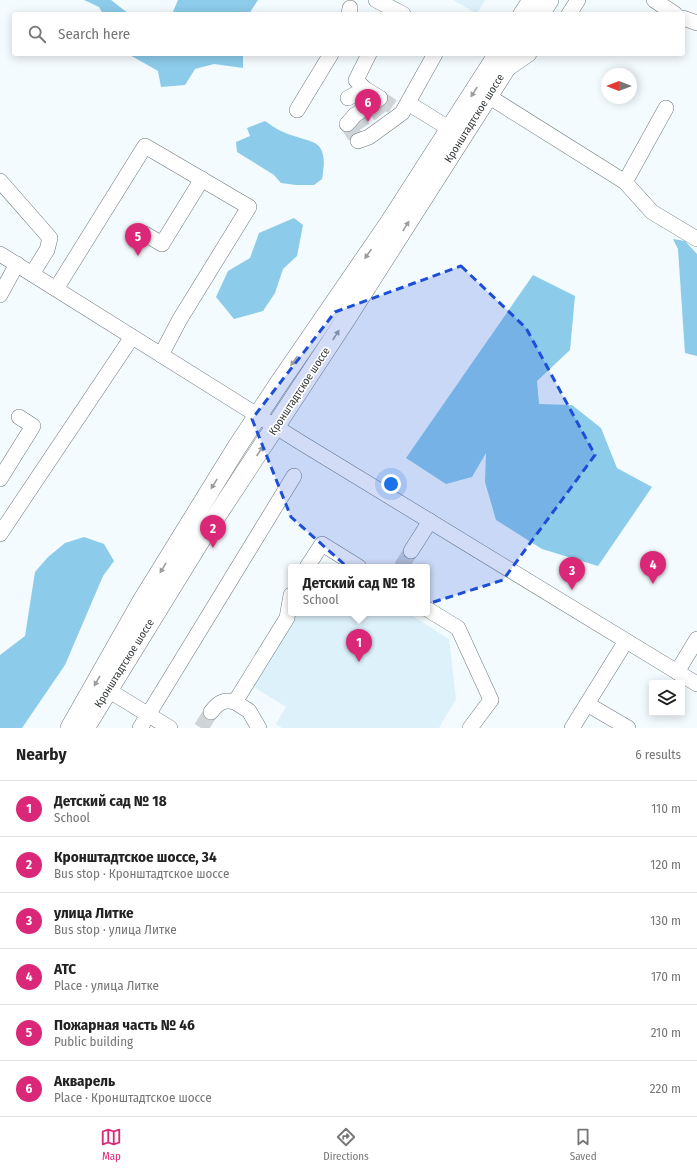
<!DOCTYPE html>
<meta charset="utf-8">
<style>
:root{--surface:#fff;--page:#f2f2f2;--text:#222;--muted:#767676;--line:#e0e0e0;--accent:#db2777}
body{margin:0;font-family:"Fira Sans Condensed",sans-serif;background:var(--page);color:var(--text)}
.controls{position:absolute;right:12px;bottom:12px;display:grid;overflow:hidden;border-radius:4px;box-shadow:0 2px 10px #0003}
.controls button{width:36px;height:36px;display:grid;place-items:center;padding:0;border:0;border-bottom:1px solid var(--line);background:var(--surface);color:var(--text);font:20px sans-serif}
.compass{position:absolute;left:601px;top:68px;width:36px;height:36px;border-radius:50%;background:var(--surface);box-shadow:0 2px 10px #0003;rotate:270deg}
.you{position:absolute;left:391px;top:484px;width:14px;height:14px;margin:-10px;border:3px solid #fff;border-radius:50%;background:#1a73e8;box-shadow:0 0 0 6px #1a73e833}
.badge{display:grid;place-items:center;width:26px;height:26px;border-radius:50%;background:var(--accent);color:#fff;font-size:13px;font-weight:700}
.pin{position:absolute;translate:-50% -33px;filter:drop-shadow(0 1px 2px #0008)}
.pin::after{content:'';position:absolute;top:21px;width:14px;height:12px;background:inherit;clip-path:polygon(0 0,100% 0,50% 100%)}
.popup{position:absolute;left:288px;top:564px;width:142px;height:52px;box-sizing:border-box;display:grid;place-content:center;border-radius:4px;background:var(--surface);filter:drop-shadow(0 1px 3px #0005);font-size:13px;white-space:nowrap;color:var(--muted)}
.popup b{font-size:15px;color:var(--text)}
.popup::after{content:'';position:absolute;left:50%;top:100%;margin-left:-8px;border:8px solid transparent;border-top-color:var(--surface)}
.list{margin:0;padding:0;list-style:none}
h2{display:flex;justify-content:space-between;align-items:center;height:52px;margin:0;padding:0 16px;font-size:17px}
h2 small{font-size:13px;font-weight:400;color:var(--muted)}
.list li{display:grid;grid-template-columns:26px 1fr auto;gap:12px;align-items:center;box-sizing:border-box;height:56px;padding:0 16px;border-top:1px solid var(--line)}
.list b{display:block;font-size:15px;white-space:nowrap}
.list p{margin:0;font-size:13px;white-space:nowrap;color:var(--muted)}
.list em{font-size:13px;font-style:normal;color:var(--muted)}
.icon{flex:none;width:22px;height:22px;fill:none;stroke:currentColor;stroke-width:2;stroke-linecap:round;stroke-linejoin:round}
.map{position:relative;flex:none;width:697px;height:728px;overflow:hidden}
.search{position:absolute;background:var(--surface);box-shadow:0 2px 10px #0003;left:12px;right:12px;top:12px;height:44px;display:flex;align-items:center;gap:10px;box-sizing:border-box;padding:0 14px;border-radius:4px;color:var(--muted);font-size:15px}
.sheet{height:388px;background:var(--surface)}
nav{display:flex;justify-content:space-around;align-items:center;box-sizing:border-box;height:56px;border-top:1px solid var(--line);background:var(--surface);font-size:11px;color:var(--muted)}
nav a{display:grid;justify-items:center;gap:2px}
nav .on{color:var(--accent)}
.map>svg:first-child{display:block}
.built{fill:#ddf1fb}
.forest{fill:#8ccbe9}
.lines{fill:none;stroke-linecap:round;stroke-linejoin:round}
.minor-tunnel{stroke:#ced4d7;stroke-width:15;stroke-dasharray:15 8;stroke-linecap:butt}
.minor-casing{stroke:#6e787d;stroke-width:16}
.major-casing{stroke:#6e787d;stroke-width:20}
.minor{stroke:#fff;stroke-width:15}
.major{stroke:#fff;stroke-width:19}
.oneway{fill:#9a9c9d}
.marked{fill:#1d4ed8;fill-opacity:0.2;stroke:#1d4ed8;stroke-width:3;stroke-dasharray:8 5;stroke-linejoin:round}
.labels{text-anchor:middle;stroke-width:3.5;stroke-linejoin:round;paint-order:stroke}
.street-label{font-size:11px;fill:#34393b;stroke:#fff}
</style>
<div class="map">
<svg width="697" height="728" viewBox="0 0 697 728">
<rect width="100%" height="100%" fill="#f4fbfe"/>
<g class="built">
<path d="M453,0h32l-8,14z"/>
<path d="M296,613h112l41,26 7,60 -17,29h-157l-6,-4 10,-17 -35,-22z"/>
</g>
<g class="forest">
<path d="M84,0h27l18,14h-26l-4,-7z"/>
<path d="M178,0h80l-9,14h-77z"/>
<path d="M128,54h115v14l-29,-4 -19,5 -10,16 -24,2 -3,-16z"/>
<path d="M265,121c5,3 11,8 16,10 29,14 49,3 41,48l-8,6h-18l-15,-2 -7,-8 -37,-23 -1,-10 14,-6 -3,-8z"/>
<path d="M294,218l9,7 -6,31 -14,13 -8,24 -12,18 -29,8 -18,-22 12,-26 22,-13 9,-25z"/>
<path d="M673,239l12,2 12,13v102l-12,-3 -7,-104z"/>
<path d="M533,275l42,21 -5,54 -33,31 2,23 33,1 29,23 16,40 35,19 -54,79 -56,-17 -46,-29 -11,-38 1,-29 -14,24 -26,7 -40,-26z"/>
<path d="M84,537l20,7 10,17 -11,15 -38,89 -43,63h-22v-73l25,-19 10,-64 13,-15 17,-14z"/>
</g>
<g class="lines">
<g class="minor-tunnel">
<path d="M380,98l22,15"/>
<path d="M371,104l16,20"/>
<path d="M355,115l14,22"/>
<path d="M347,124l11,17"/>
<path d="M401,567l10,-16"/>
<path d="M201,728l10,-16"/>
</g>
<g class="minor-casing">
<g id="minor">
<path d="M376,0l27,14"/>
<path d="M654,0l21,14"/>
<path d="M349,14l1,-6"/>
<path d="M569,14l9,-14"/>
<path d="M683,18l14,5"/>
<path d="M506,70l23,-16"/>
<path d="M488,96l137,86 41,-74"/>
<path d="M348,98l17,-9 -9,-9 13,-26"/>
<path d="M408,103l42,26"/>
<path d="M297,110l34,-56"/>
<path d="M347,124l8,-9 25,-17 -15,-9"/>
<path d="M358,141l11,-4 33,-24 33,-59"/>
<path d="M0,181l50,57 -3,12 -15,24"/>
<path d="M625,182l27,30 45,27"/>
<path d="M145,234l17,10 40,-65"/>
<path d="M0,254l300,188 397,242"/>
<path d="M56,289l89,-143 104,61 -69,112 -19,36"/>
<path d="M0,295l17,-31"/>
<path d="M0,479l33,-53 -14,-9"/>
<path d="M0,534l132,-197"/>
<path d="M411,551l19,-30"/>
<path d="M307,567l15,-23 37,23"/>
<path d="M427,609l31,19 33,72 -21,28"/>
<path d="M677,672l20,-33"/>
<path d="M108,690l62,38"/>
<path d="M235,702l14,9 10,17"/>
<path d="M587,704l41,24"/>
<path d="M211,712c7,-9 12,-13 24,-10l52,-84 4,-23"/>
<path d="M140,728l154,-252"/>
<path d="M572,728l54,-87"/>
</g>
</g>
<g class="major-casing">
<g id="major">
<path d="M523,14l9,-14"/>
<path d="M540,14l9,-14"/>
<path d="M70,728l72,-127 95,-154 43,-65 110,-160 108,-168"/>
<path d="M85,728l115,-187 146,-222 169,-265"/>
</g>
</g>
<use href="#minor" class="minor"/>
<use href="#major" class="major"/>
</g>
<defs><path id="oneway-solid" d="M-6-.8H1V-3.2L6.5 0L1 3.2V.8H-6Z"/></defs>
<g class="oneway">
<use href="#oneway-solid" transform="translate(474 92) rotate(123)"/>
<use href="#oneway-solid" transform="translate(406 226) rotate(-58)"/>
<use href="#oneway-solid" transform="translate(368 254) rotate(125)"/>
<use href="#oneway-solid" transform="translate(336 335) rotate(-57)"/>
<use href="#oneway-solid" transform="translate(294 361) rotate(125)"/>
<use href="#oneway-solid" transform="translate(260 451) rotate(-56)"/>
<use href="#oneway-solid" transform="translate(214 484) rotate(122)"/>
<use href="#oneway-solid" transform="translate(163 568) rotate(122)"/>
<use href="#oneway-solid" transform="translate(97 681) rotate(120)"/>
</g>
<path class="marked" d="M461,266l65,62 69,127 -92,125 -104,33 -108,-96 -39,-98 83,-107z"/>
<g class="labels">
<g class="street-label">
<text transform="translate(474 118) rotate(-58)" y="4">Кронштадтское шоссе</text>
<text transform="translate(299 391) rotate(-57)" y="4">Кронштадтское шоссе</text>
<text transform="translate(124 663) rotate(-58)" y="4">Кронштадтское шоссе</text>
</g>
</g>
</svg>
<div class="controls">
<button><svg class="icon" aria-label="layers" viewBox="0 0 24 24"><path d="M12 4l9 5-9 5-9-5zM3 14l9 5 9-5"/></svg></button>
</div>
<svg class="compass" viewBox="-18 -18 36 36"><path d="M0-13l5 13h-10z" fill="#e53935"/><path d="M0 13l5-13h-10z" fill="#767676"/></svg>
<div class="you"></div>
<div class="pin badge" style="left:359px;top:662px">1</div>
<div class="popup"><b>Детский сад № 18</b>School</div>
<div class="pin badge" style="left:213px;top:548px">2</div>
<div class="pin badge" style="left:572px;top:590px">3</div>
<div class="pin badge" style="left:653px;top:584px">4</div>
<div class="pin badge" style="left:138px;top:256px">5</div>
<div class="pin badge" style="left:368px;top:122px">6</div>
<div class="search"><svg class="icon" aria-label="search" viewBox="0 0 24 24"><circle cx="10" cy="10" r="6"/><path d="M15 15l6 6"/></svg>Search here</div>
</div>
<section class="sheet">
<h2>Nearby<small>6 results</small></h2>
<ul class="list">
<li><span class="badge">1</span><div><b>Детский сад № 18</b><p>School</p></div><em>110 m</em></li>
<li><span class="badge">2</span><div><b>Кронштадтское шоссе, 34</b><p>Bus stop · Кронштадтское шоссе</p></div><em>120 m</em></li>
<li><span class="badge">3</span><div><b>улица Литке</b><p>Bus stop · улица Литке</p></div><em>130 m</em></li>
<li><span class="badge">4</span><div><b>АТС</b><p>Place · улица Литке</p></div><em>170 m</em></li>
<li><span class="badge">5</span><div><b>Пожарная часть № 46</b><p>Public building</p></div><em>210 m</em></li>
<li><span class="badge">6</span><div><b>Акварель</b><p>Place · Кронштадтское шоссе</p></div><em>220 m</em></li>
</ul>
</section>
<nav>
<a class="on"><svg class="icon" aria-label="map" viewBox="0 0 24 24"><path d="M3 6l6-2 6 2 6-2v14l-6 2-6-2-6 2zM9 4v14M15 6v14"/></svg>Map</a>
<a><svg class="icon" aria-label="directions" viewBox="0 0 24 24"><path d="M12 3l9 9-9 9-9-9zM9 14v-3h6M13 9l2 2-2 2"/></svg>Directions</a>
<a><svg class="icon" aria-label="saved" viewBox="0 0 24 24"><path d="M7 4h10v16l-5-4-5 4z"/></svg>Saved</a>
</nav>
